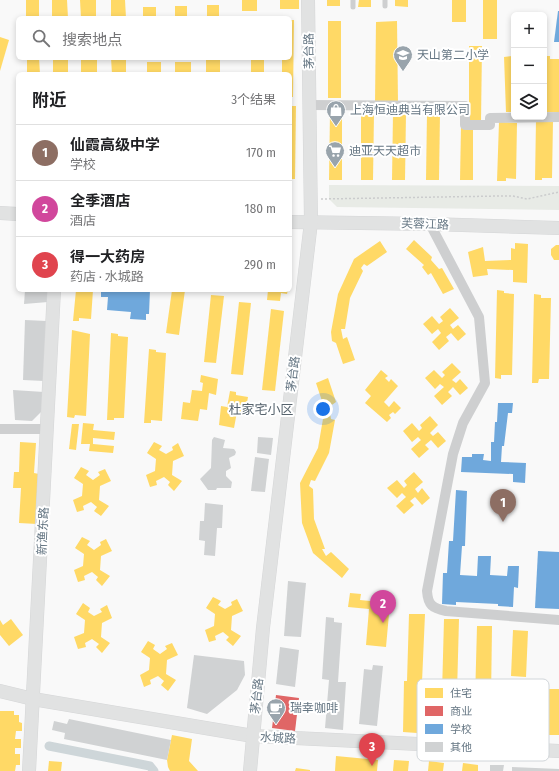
<!DOCTYPE html>
<html lang="zh">
<meta charset="utf-8">
<style>
:root{--surface:#fff;--page:#f6f6f6;--text:#202124;--muted:#757577;--line:#e0e0e0;--accent:#2563eb}
body{margin:0;font-family:"Fira Sans Condensed","Noto Sans SC",sans-serif;background:var(--page);color:var(--text)}
.controls{position:absolute;right:12px;top:12px;display:grid;overflow:hidden;border-radius:6px;box-shadow:0 2px 6px #0003}
.controls button{width:36px;height:36px;display:grid;place-items:center;padding:0;border:0;border-bottom:1px solid var(--line);background:var(--surface);color:var(--text);font:20px sans-serif}
.you{position:absolute;left:323px;top:409px;width:14px;height:14px;margin:-10px;border:3px solid #fff;border-radius:50%;background:#1a73e8;box-shadow:0 0 0 6px #1a73e833}
.badge{display:grid;place-items:center;width:26px;height:26px;border-radius:50%;background:var(--accent);color:#fff;font-size:13px;font-weight:700}
.pin{position:absolute;translate:-50% -33px;filter:drop-shadow(0 1px 2px #0008)}
.pin::after{content:'';position:absolute;top:21px;width:14px;height:12px;background:inherit;clip-path:polygon(0 0,100% 0,50% 100%)}
.list{margin:0;padding:0;list-style:none}
h2{display:flex;justify-content:space-between;align-items:center;height:52px;margin:0;padding:0 16px;font-size:17px}
h2 small{font-size:13px;font-weight:400;color:var(--muted)}
.list li{display:grid;grid-template-columns:26px 1fr auto;gap:12px;align-items:center;box-sizing:border-box;height:56px;padding:0 16px;border-top:1px solid var(--line)}
.list b{display:block;font-size:15px;white-space:nowrap}
.list p{margin:0;font-size:13px;white-space:nowrap;color:var(--muted)}
.list em{font-size:13px;font-style:normal;color:var(--muted)}
.icon{flex:none;width:22px;height:22px;fill:none;stroke:currentColor;stroke-width:2;stroke-linecap:round;stroke-linejoin:round}
.map{position:relative;flex:none;width:559px;height:771px;overflow:hidden}
.search{position:absolute;background:var(--surface);box-shadow:0 2px 6px #0003;left:16px;top:16px;width:276px;height:44px;display:flex;align-items:center;gap:10px;box-sizing:border-box;padding:0 14px;border-radius:6px;color:var(--muted);font-size:15px}
.panel{position:absolute;background:var(--surface);box-shadow:0 2px 6px #0003;left:16px;top:72px;width:276px;height:220px;border-radius:6px}
.map>svg:first-child{display:block}
.green{fill:#e8ebe6}
.homes{fill:#ffd966}
.shops{fill:#e06666}
.schools{fill:#6fa8dc}
.lines{fill:none;stroke-linecap:round;stroke-linejoin:round}
.canal{stroke:#ced6d9;stroke-width:9}
.building{fill:#d0d2d3}
.secondary-casing{stroke:#d5d6d7;stroke-width:14}
.path{stroke:#cbcccd;stroke-width:1.5;stroke-dasharray:2 2;stroke-linecap:butt}
.lane{stroke:#cecfd0;stroke-width:5}
.street{stroke:#cecfd0;stroke-width:10}
.secondary{stroke:#e1e2e2;stroke-width:13}
.labels{text-anchor:middle;stroke-width:4;stroke-linejoin:round;paint-order:stroke}
.street-label{font-size:12px;fill:#657683;stroke:#fff}
.poi-label{font-size:12px;fill:#657683;stroke:#fff;text-anchor:start}
.neighbourhood-label{font-size:13px;fill:#57646e;stroke:#fff}
.key{fill:#fff;stroke:#d1d6da;stroke-width:1}
.key-label{font-size:11px;fill:#657683}
</style>
<div class="map">
<svg width="559" height="771" viewBox="0 0 559 771">
<rect width="100%" height="100%" fill="#f9f9f9"/>
<path class="green" d="M329,185l230,1v24l-222,-3 -8,-8z"/>
<g class="homes">
<rect x="26" y="0" width="13" height="18"/>
<path d="M52,0h15l1,18h-16z"/>
<path d="M80,0h16v18h-15z"/>
<path d="M111,0h14l1,18h-15z"/>
<rect x="242" y="0" width="15" height="11"/>
<rect x="280" y="0" width="19" height="9"/>
<rect x="327" y="0" width="13" height="6"/>
<path d="M359,0h12v7h-13z"/>
<path d="M395,0h13v7l-13,-1z"/>
<rect x="452" y="0" width="14" height="22"/>
<rect x="483" y="0" width="14" height="39"/>
<rect x="207" y="5" width="12" height="13"/>
<rect x="175" y="6" width="12" height="12"/>
<rect x="143" y="7" width="13" height="11"/>
<path d="M290,20h4l-1,77h-3v-23h-8v-16h8z"/>
<rect x="328" y="21" width="13" height="77"/>
<path d="M397,21l1,81h-23l1,-80z"/>
<path d="M0,37l9,3 -9,31z"/>
<path d="M469,46h13l-1,76h-12z"/>
<path d="M512,56v3h2v53h-8l-2,-55z"/>
<path d="M544,56h6v3h9v53h-15z"/>
<path d="M27,58h12l1,16h-13z"/>
<rect x="53" y="58" width="15" height="16"/>
<rect x="81" y="58" width="16" height="16"/>
<path d="M111,58h15v16h-14z"/>
<rect x="251" y="58" width="13" height="16"/>
<rect x="206" y="60" width="14" height="14"/>
<rect x="147" y="62" width="14" height="12"/>
<rect x="175" y="62" width="16" height="12"/>
<path d="M290,106h6l-1,73h-5z"/>
<path d="M330,112h12v68h-13z"/>
<path d="M361,113h13l-1,67h-12z"/>
<path d="M393,113h13l-1,67h-13z"/>
<path d="M427,113h13l-1,67h-13z"/>
<path d="M536,120l17,1 -1,57h-10v2h-7z"/>
<path d="M499,122l18,1 -1,56 -10,-1v3h-9z"/>
<path d="M461,127l12,1v52h-13z"/>
<path d="M414,240l18,17 -1,3 8,9 3,-1 12,21 -11,5 -12,-21 -3,2 -6,-8 2,-2 -18,-16z"/>
<path d="M380,241l7,11 -20,14 -3,-2 -3,4 2,3 -13,27 -5,31h-4l2,10 4,-2 8,23 -12,4 -7,-21 -4,-2 -1,-9 7,-38 16,-35z"/>
<path d="M515,243l13,1 -1,39 -14,-1v-12l-26,-1 1,6 -15,2 -5,-25 15,-5 2,14 26,-1v-12l4,1z"/>
<path d="M556,245h3v15h-5l-3,-5v-6z"/>
<path d="M76,290h17l-2,29 -12,-1v3h-6z"/>
<path d="M172,290h13l-6,45 -13,-2z"/>
<path d="M268,290h20l-1,4 -6,-1 -1,8 -13,-1z"/>
<path d="M497,290l7,1v2l10,1 -2,81h-11v4l-6,-1z"/>
<path d="M534,294l7,1v3h10l-2,81h-10l-1,4h-6z"/>
<path d="M211,295l13,1 -8,67 -12,-1z"/>
<path d="M239,302l12,1 -8,72 -12,-1z"/>
<path d="M450,308l9,10 -9,7 3,4 5,-4 8,9 -8,7 -7,-8 -5,4 3,4 -10,9 -7,-8 9,-9 -3,-4 -6,5 -9,-10 9,-8 7,8 4,-3 -3,-4z"/>
<path d="M271,309l13,2 -9,80 -13,-1z"/>
<path d="M72,330l18,4 -4,82 -11,-1 -1,3 -7,-1z"/>
<path d="M111,333l7,1v2l10,1 -4,81h-10v2h-7z"/>
<path d="M149,349l7,1v2l10,1 -4,68 -11,-1v3h-7z"/>
<path d="M452,363l9,9 -9,8 4,3 4,-4 8,9 -8,7 -7,-8 -5,5 4,4 -10,9 -8,-9 10,-9 -4,-3 -5,5 -10,-11 9,-8 8,8 3,-3 -3,-3z"/>
<path d="M381,370l7,6 -3,2 4,4 2,-3 7,7 -14,16 5,5 5,-6 7,7 -6,6 -2,-2 -4,3 2,3 -4,4 -22,-19 6,-7 -6,-6z"/>
<path d="M201,375l17,4 -2,16 -7,-2 -2,17 -7,-1 -2,12 -17,-2 2,-17 7,1 2,-13 10,1 1,-8 -3,-1z"/>
<path d="M328,378l8,24 -7,5 2,12 4,1 -6,33 -14,28 -4,-1 -2,6 4,3 1,30 11,30h-3l4,7 5,-4 18,17 -7,9 -29,-25 -11,-30 -2,-40 18,-35 6,-35h-3v-4l3,-2 -8,-24z"/>
<path d="M230,391l6,1v3l12,2 -3,16 -8,-1 -3,16 -15,-3 2,-19 6,1z"/>
<path d="M430,416l8,9 -8,8 3,3 5,-4 8,9 -8,7 -7,-8 -6,5 4,4 -10,9 -8,-9 10,-9 -3,-3 -6,5 -9,-11 9,-8 7,8 3,-3 -2,-3z"/>
<path d="M83,423l11,1 -1,6 22,2 -1,8 -21,-2v6l21,2 -1,7 -24,-2 1,-7h-9z"/>
<path d="M72,424h7l-3,26 -7,-1z"/>
<path d="M20,442l16,1 -2,30 5,1 -2,50 -18,-1 2,-35h-8l1,-16h5z"/>
<path d="M154,442l8,4 -3,4 7,4 7,-4 -1,-3 6,-4 6,13 -11,5 -1,14 10,6 -8,10 -6,-6 2,-3 -6,-5 -8,4 1,4 -7,2 -4,-12 9,-4 1,-12 -9,-6z"/>
<path d="M81,467l8,4 -3,4 7,5 7,-5 -2,-3 7,-3 6,12 -11,5 -1,14 10,6 -8,10 -7,-5 3,-4 -6,-5 -8,4 1,4 -7,2 -4,-12 9,-4 1,-12 -9,-6z"/>
<path d="M414,472l9,10 -8,7 3,4 4,-5 8,10 -8,7 -7,-8 -5,4 4,4 -10,9 -8,-8 10,-9 -4,-4 -5,5 -10,-10 10,-8 7,8 3,-3 -3,-4z"/>
<path d="M82,537l8,4 -3,4 7,5 7,-5 -1,-3 6,-3 6,12 -11,5 -1,14 10,6 -8,10 -6,-6 2,-3 -6,-5 -8,4 1,4 -7,2 -4,-12 9,-4 1,-12 -9,-6z"/>
<path d="M350,593l11,1 -1,6 30,3 -4,44 -20,-2 3,-36 -21,-2z"/>
<path d="M213,597l8,4 -3,4 7,4 7,-4 -1,-3 6,-3 6,12 -11,5 -1,14 10,6 -8,10 -7,-6 3,-3 -6,-5 -8,4 1,4 -7,2 -4,-12 9,-4 1,-12 -9,-6z"/>
<path d="M83,603l7,5 -2,4 6,4 8,-4 -2,-3 7,-4 5,13 -10,5 -1,14 9,6 -8,10 -6,-6 3,-3 -7,-5 -7,4 1,4 -8,2 -4,-12 10,-4 1,-13 -9,-6z"/>
<path d="M409,614h16l-3,68h-4l-1,51 -14,-1 1,-51h3z"/>
<path d="M11,619l12,16 -14,11 -9,-11v-15l3,5z"/>
<path d="M444,619h15l-2,74h-15z"/>
<path d="M477,626h15l-1,74h-16z"/>
<path d="M513,630l15,1 -2,46 -15,-1z"/>
<path d="M148,641l7,4 -2,4 7,5 7,-5 -2,-3 7,-3 6,12 -11,5 -1,14 10,6 -8,11 -7,-6 3,-4 -6,-5 -8,4 1,4 -7,3 -4,-12 9,-5 1,-12 -9,-6z"/>
<path d="M549,689h10v46h-12z"/>
<path d="M0,711h14v4h5v7l3,1v8h-6l-1,8h6v9h-6v6h5v11h-4l-1,6h-15z"/>
<path d="M172,735l20,4 -3,22 9,10h-28l-2,-4 -1,-7z"/>
<path d="M336,756l42,4 -1,11h-42z"/>
<path d="M394,760l15,1 -1,10h-15z"/>
<path d="M49,761l13,1 -1,9h-13z"/>
<path d="M429,761l15,2 -1,8h-15z"/>
<path d="M463,763l15,2v6h-16z"/>
<path d="M296,768l14,2v1h-15z"/>
</g>
<path class="shops" d="M276,695l23,3 -4,33 -23,-3z"/>
<g class="schools">
<path d="M558,11h1v31h-5z"/>
<path d="M101,290l33,2v-2h16l-1,24h-3v6l-16,-1 1,-7 -24,-2 1,-13h-7z"/>
<path d="M498,403h15l-1,10h-4l-4,33h-2l-1,16 25,1 -1,20 -12,-1v-8l-52,-2 1,-15h10v-3h12l-1,6 8,1v-19h3l1,-20h2z"/>
<path d="M456,490l11,1 -2,55h-3l-2,29 17,1 1,-20h13l-1,19 17,1 1,-10h11l-1,22 -4,-1 -1,20 -15,-1v-2l-42,-2v3l-14,-1 1,-31h4l2,-32h4z"/>
<path d="M538,551l21,1v57l-24,-1z"/>
</g>
<g class="lines">
<path class="canal" d="M49,746l101,20 4,5"/>
</g>
<g class="building">
<path d="M25,290h23v12l-24,2z"/>
<path d="M25,320l22,1 -3,60 -21,-1z"/>
<path d="M13,390l31,2 -2,19 -10,10 -17,-1z"/>
<path d="M214,437l11,3 -2,8 11,1 2,3 -1,3 -6,3 2,10 -5,3v5l6,6 -1,6h-14l-1,2h-8l-8,-11 11,-11 1,-28z"/>
<path d="M258,437l15,1 -2,17 -14,-2z"/>
<path d="M255,457l14,2 -4,33 -14,-1z"/>
<path d="M205,503l18,2 -1,23h-5l-2,28 -11,-1 1,-14 -6,-1 1,-19h4z"/>
<path d="M288,581l18,2 -5,54 -17,-1z"/>
<path d="M326,617l8,1v4l8,1 -4,59h8l-3,48 -18,-2 4,-48 -7,-1z"/>
<path d="M280,647l19,3 -4,37 -19,-3z"/>
<path d="M194,655l50,6 1,14 -8,15 -30,24 -20,-6z"/>
<path d="M373,665l10,1 -6,60 -18,-2 5,-55 8,1z"/>
<path d="M69,719l102,21 -4,20 -103,-21 1,-6 -13,-3 2,-9 13,3z"/>
<path d="M490,765h14l-1,6h-13z"/>
<path d="M512,767l47,2v2h-47z"/>
</g>
<g class="lines">
<g class="secondary-casing">
<g id="secondary">
<path d="M0,213l18,1"/>
<path d="M290,222l140,2 129,4"/>
<path d="M0,691l33,8 220,37 306,15"/>
<path d="M29,771l25,-481"/>
<path d="M250,771l13,-143 48,-406 -3,-222"/>
</g>
</g>
<path class="path" d="M321,199l179,-3h13l14,3 32,-7"/>
<g class="lane">
<path d="M353,0v7"/>
<path d="M385,0v6"/>
</g>
<g class="street">
<path d="M310,105l155,1v19h25v-7l69,-1"/>
<path d="M430,224l49,93 6,66 -22,40 -10,31 -26,137c1,14 5,17 19,20l113,9"/>
<path d="M0,429h48"/>
</g>
<use href="#secondary" class="secondary"/>
</g>
<defs>
<g id="school-pin" transform="scale(1)"><path d="M0 17L-7.5 6A9.5 9.5 0 1 1 7.5 6Z" fill="#99a4ac" stroke="#fff"/><path d="M0-5L7-2L0 1L-7-2ZM-4 1L0 2.5L4 1V4Q0 6-4 4Z" fill="#fff"/></g>
<g id="shop-pin" transform="scale(1)"><path d="M0 17L-7.5 6A9.5 9.5 0 1 1 7.5 6Z" fill="#99a4ac" stroke="#fff"/><path d="M-5-2.5h2.3a2.7 3.5 0 0 1 5.4 0H5L5.5 6h-11ZM-1.5-2.5h3a1.5 2.3 0 0 0-3 0Z" fill="#fff"/></g>
<g id="supermarket-pin" transform="scale(1)"><path d="M0 17L-7.5 6A9.5 9.5 0 1 1 7.5 6Z" fill="#99a4ac" stroke="#fff"/><path d="M-6-5.5h2.5l.6 2H6L4.5 2H-2.5L-4.4-4H-6ZM-1.5 3.2a1.3 1.3 0 1 0 .1 0ZM3 3.2a1.3 1.3 0 1 0 .1 0Z" fill="#fff"/></g>
<g id="cafe-pin" transform="scale(1)"><path d="M0 17L-7.5 6A9.5 9.5 0 1 1 7.5 6Z" fill="#99a4ac" stroke="#fff"/><path d="M-5.5-4.5H6V0H3Q3 3.5 0 3.5H-2.5Q-5.5 3.5-5.5 0ZM3-3.2v2h1.7v-2ZM-6 4.5H4V6H-6Z" fill="#fff"/></g>
</defs>
<g fill-rule="evenodd">
<use href="#school-pin" x="403" y="55"/>
<use href="#shop-pin" x="336" y="110"/>
<use href="#supermarket-pin" x="335" y="151"/>
<use href="#cafe-pin" x="276" y="708"/>
</g>
<g class="labels">
<g class="street-label">
<text transform="translate(309 51) rotate(-91)" y="4">茅台路</text>
<text transform="translate(425 224) rotate(2)" y="4">芙蓉江路</text>
<text transform="translate(293 374) rotate(-83)" y="4">茅台路</text>
<text transform="translate(43 531) rotate(-87)" y="4">新渔东路</text>
<text transform="translate(257 696) rotate(-84)" y="4">茅台路</text>
<text transform="translate(278 738) rotate(3)" y="4">水城路</text>
</g>
<g class="poi-label">
<text x="417" y="59">天山第二小学</text>
<text x="350" y="114">上海恒迪典当有限公司</text>
<text x="349" y="155">迪亚天天超市</text>
<text x="290" y="712">瑞幸咖啡</text>
</g>
<g class="neighbourhood-label">
<text x="261" y="414">杜家宅小区</text>
</g>
</g>
<rect x="417" y="679" width="132" height="82" rx="6" class="key"/>
<rect x="425" y="688" width="18" height="10" fill="#ffd966"/>
<rect x="425" y="706" width="18" height="10" fill="#e06666"/>
<rect x="425" y="724" width="18" height="10" fill="#6fa8dc"/>
<rect x="425" y="742" width="18" height="10" fill="#d0d2d3"/>
<g class="key-label">
<text x="450" y="697">住宅</text>
<text x="450" y="715">商业</text>
<text x="450" y="733">学校</text>
<text x="450" y="751">其他</text>
</g>
</svg>
<div class="controls">
<button>+</button>
<button>−</button>
<button><svg class="icon" aria-label="layers" viewBox="0 0 24 24"><path d="M12 4l9 5-9 5-9-5zM3 14l9 5 9-5"/></svg></button>
</div>
<div class="you"></div>
<div class="pin badge" style="left:503px;top:522px;background:#8d6e63">1</div>
<div class="pin badge" style="left:383px;top:623px;background:#d1479c">2</div>
<div class="pin badge" style="left:372px;top:766px;background:#e0444e">3</div>
<div class="search"><svg class="icon" aria-label="search" viewBox="0 0 24 24"><circle cx="10" cy="10" r="6"/><path d="M15 15l6 6"/></svg>搜索地点</div>
<section class="panel">
<h2>附近<small>3个结果</small></h2>
<ul class="list">
<li><span class="badge" style="background:#8d6e63">1</span><div><b>仙霞高级中学</b><p>学校</p></div><em>170 m</em></li>
<li><span class="badge" style="background:#d1479c">2</span><div><b>全季酒店</b><p>酒店</p></div><em>180 m</em></li>
<li><span class="badge" style="background:#e0444e">3</span><div><b>得一大药房</b><p>药店 · 水城路</p></div><em>290 m</em></li>
</ul>
</section>
</div>
